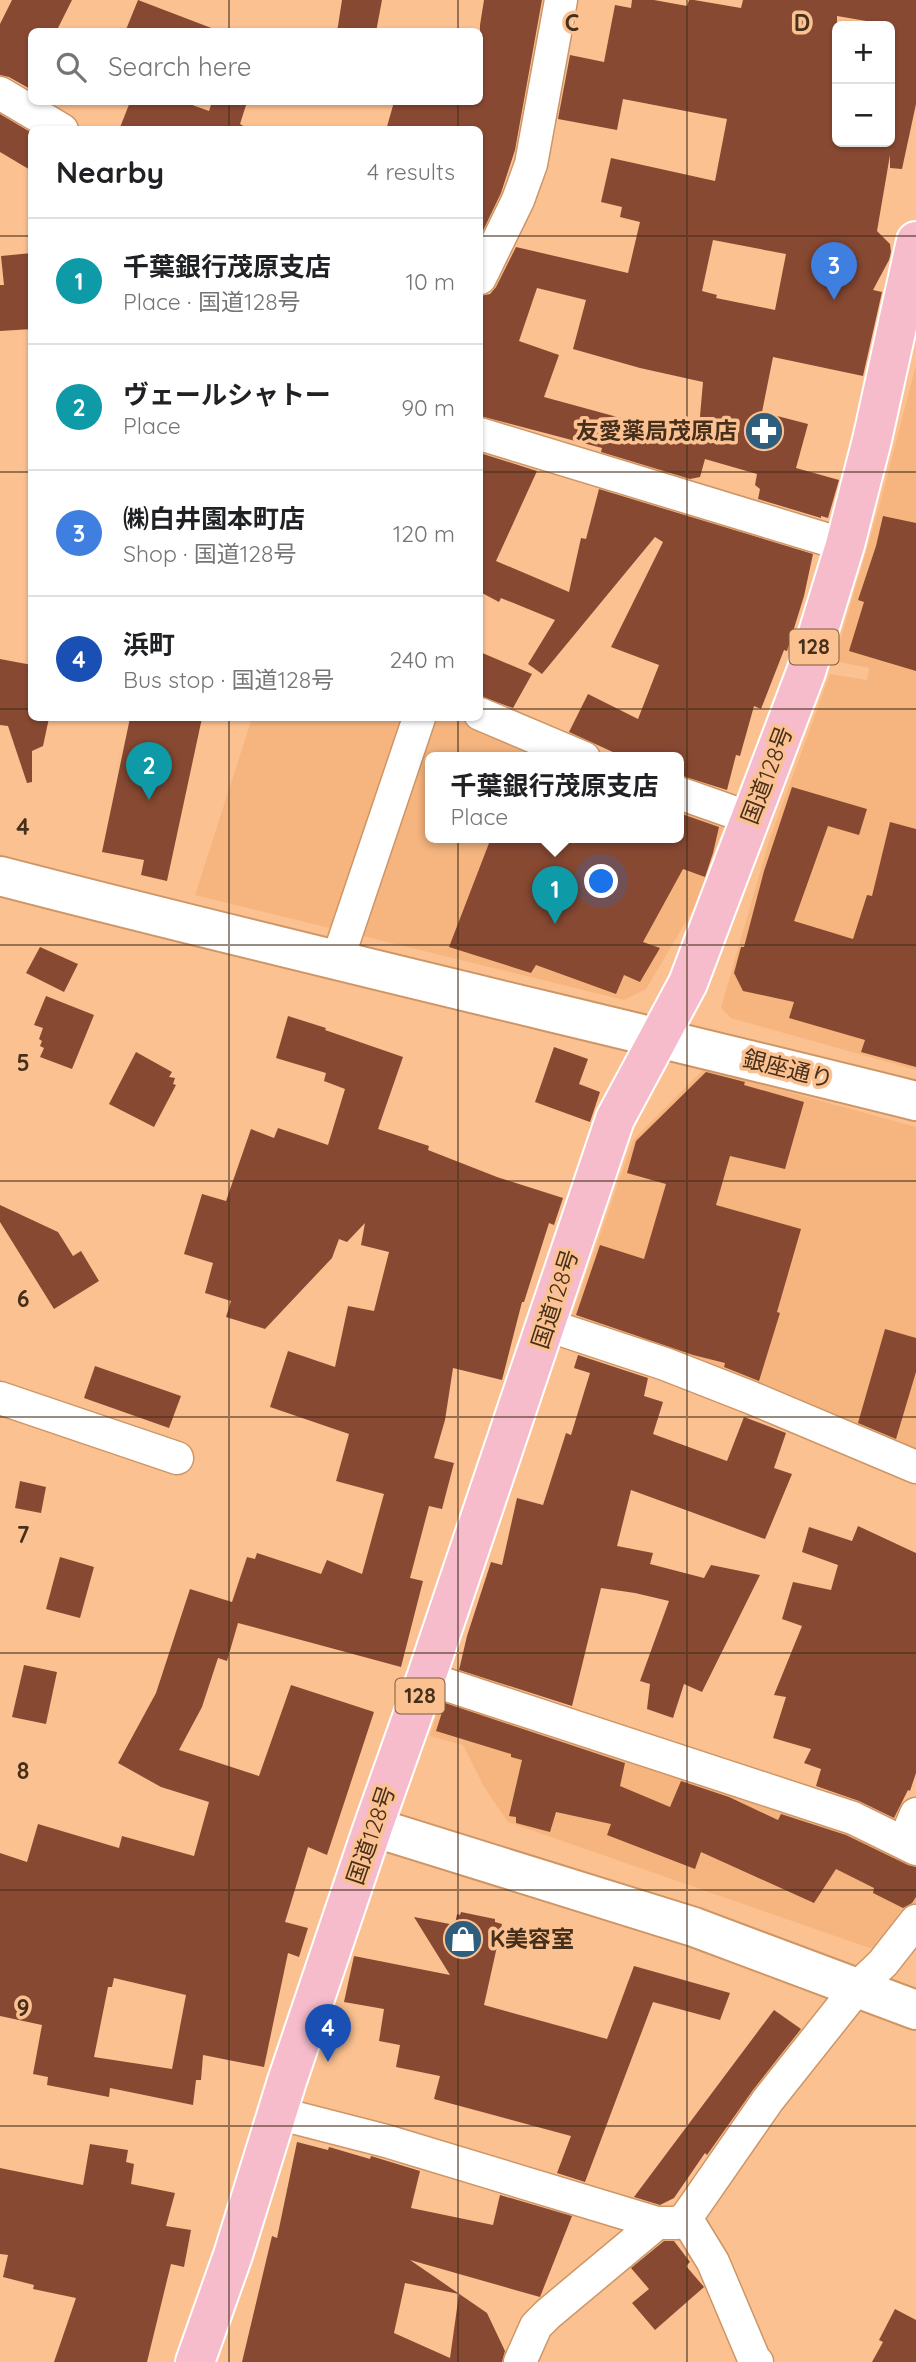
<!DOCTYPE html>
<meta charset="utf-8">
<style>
:root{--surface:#fff;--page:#f2f2f2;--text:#202124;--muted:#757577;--line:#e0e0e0;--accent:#d93025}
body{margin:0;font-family:Quicksand,"Noto Sans JP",sans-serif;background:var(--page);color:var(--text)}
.controls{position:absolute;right:21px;top:21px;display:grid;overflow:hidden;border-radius:10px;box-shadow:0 2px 5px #0004}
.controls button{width:63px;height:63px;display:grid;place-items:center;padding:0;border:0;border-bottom:2px solid var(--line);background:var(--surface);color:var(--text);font:35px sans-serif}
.you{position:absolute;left:602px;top:882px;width:24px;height:24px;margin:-18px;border:5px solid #fff;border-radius:50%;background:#1a73e8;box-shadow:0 0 0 10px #1a73e833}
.badge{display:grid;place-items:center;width:46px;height:46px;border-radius:50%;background:var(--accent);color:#fff;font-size:23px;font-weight:700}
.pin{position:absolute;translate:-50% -58px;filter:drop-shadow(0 2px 4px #0008)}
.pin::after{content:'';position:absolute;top:37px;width:24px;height:21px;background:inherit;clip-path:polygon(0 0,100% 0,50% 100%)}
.popup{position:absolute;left:425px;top:752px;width:259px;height:91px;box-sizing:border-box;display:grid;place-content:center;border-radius:10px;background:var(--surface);filter:drop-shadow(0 2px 5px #0005);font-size:23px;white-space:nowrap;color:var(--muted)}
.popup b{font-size:26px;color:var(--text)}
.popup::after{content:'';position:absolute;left:50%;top:100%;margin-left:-14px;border:14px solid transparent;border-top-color:var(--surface)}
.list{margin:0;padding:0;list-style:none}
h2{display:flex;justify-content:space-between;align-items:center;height:91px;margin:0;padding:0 28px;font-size:30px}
h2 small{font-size:23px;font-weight:400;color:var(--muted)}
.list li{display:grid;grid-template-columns:46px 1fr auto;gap:21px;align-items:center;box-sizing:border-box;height:126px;padding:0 28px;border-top:2px solid var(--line)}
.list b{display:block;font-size:26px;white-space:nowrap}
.list p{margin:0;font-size:23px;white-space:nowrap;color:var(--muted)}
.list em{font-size:23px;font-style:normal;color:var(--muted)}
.icon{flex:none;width:38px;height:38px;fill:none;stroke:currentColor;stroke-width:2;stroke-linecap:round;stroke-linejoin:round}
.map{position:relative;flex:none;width:916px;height:2362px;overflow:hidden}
.search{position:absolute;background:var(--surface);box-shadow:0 2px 5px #0004;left:28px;top:28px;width:455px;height:77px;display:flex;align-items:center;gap:18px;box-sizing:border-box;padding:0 24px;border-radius:10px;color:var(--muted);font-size:26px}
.panel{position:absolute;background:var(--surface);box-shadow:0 2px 5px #0004;left:28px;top:126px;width:455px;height:595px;border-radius:10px}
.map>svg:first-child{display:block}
.built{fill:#f6b57f}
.building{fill:#884932;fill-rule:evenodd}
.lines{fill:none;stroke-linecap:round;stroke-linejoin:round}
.minor-casing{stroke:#ce9666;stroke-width:35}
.tertiary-casing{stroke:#ce9666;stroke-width:42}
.trunk-casing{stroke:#fff;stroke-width:42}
.minor{stroke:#fff;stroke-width:32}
.tertiary{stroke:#fff;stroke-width:38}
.trunk{stroke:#f6bccc;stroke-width:38}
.grid{fill:none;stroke:#462f1b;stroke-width:2;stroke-opacity:0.55}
.labels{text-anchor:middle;stroke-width:7;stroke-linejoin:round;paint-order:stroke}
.shield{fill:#fcc190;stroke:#7d5b3e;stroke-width:2}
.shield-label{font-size:21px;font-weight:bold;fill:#462f1b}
.poi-label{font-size:23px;font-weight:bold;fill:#462f1b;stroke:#fcc190;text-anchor:end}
.street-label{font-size:23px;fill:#462f1b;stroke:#fcc190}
.grid-label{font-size:23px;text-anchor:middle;font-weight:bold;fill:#462f1b;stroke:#fcc190;stroke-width:7;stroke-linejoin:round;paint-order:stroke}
</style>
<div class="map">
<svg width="916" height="2362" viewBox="0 0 916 2362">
<rect width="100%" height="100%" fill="#fcc190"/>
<g class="built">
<path d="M916,365v705l-185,-52 -10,-10 48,-167 61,-167 37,6 2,-12 -35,-7 44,-150z"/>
<path d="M252,718h209l95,40h-125v80h248v-34l47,16 -32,88 -48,81 -22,11 -429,-105z"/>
<path d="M704,1069l212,58v328l-346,-133 63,-182z"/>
<path d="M443,1695l398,128 75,40v43l-35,46 -373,-130 -24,-35 -21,-42 -33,-9z"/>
</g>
<g class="building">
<path d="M12,0h60l-16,32h-24v58l-23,-13 -9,-2v-51z"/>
<path d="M138,0l76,29 -1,3h-88z"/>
<path d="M342,0h40l-6,32h-39z"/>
<path d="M484,0h58l-27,150 -14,43 -21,44v-107h-94l8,-28h86v-77z"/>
<path d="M632,0h22l33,6 2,-6h5l47,8 2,-8h173v104l-14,65 -12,-1v-13l-13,76 13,13 1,8 -2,8 -16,30 9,2 -19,84 -90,-19 -11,55 46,12 -12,44 43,12 -11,38 -7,-2v2l-63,-19 2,-10 -5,-4 2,-11 -52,-15 -5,18 -10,2 -89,-27 1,-4 -122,-32v-120l10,-2 6,-7 20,-40 112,26 12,-51 -20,-5 2,-10 -21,-5 10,-44 104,23 12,-62 -104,-20 -6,31 -59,-11 12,-64 34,7 11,-57 16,3zM837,16l53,9v117h-53zM713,240l73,14 -11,56 -59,-12 1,-3 -15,-4zM537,288l49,12 -13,49 67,19 63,14 -5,57 -154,-42 15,-42 -40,-14z"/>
<path d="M130,102h54l25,9 3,-9h35l-7,22 10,6h-131z"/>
<path d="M0,114l32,19v38l-32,-19z"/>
<path d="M32,253v76l-32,2v-46h4l-3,-29z"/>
<path d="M480,453l57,18 -41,90 73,31 12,-54 5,1 13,-50 214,65 -9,42 -17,55 -3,-1 -23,59 -7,-3 -14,50 -4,-1 -9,35 -48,-15v-17h-53l-57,-26 19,-38 50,25 21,-54 -48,-18 52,-105 -8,-5 -113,137 -14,-10 27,-44 -54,-22 -2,4 -17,-9 -2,5z"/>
<path d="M883,516l33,7v148l-67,-20 15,-49 -6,-2 18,-54z"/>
<path d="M480,652l52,22 -19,34 -33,-12z"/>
<path d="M0,659l32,6v53h17l-6,28 -11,5v31l-5,1 -19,-57 -8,-1z"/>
<path d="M130,718h72l-35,163 -26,-6 3,-15 -42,-8z"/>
<path d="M792,787l75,22 -8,26 -31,-9 -34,95 59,18 14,-44 5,1 18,-74 26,7v238l-55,-15 4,-12 -76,-22 5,-16 -51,-11 -9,-18 7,-26h3l20,-76z"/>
<path d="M679,813l40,14 -6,26 -8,24 -22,-8 -40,73 17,6 -20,34 -16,-7 -8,19 -80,-29 -5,8 -82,-26 42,-109h188z"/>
<path d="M40,947l38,17 -14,28 -38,-19z"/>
<path d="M46,996l48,19 -22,54 -32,-12 4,-9 -4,-2 2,-5 -3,-2 4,-11 -9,-3z"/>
<path d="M288,1016l38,12 -1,2 78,27 -25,72 51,17 -1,4 69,27 66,21 -9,27 -5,-2 -25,79h-2l-20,78 -49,-12 -8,52 -11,38 20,5 -12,46 -13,-3 -19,72 13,3 -22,86 -163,-44 -11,38 -9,-3 -16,49 -23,43 80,26 32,-91 83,27 -47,143 -19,-8 -23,75 23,6 -9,29 -11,-4 -24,114 -61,-12 -2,25h-5l-3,25 -83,-17 -1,9 -62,-12 1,-8 -15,-3 9,-49 -42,-9v-163l27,9 11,-38 81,24 3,-12 72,20 15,-54 -48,-15 -43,-24 38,-70 34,-104 42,13 15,-45 8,2 2,-6 64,21 6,-14 35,14 22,-80 -48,-13 13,-47 -79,-27 18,-56 47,16 13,-61 26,5 15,-59 -28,-7 4,-22 -18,19 -8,-3 -7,19 -67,71 -39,-12 5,-16 -26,-8 8,-30 -29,-9 18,-60 24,7 25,-72 23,9 4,-10 50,17 17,-56 -21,-8 2,-8 -50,-15zM114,1978l72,17 -14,74 -78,-12 14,-70h4z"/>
<path d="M554,1047l34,12 -9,25 21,8 -10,30 -55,-20z"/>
<path d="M136,1052l36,20 -3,5 6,1 -2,6 3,1 -22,42 -45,-23z"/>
<path d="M706,1072l39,10 -1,3 60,17 -19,67 -55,-13 -14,49 85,24 -24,83 3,1 -21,68 -35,-14 1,-4 -32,-8 -117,-40 24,-70 44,14 22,-75 -39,-11 9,-32z"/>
<path d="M0,1205l58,27 15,24 8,-5 18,30 -45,28 -54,-87z"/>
<path d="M885,1329l31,9v34l-20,67 -38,-16z"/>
<path d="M578,1355l70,23 -4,18 19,6 -10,32 74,27 17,-44 42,16 -12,35 18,6 -27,65 -134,-49 -14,56 36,7 -3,11 54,14 7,-13 49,10 -58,117 -18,-8 -11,34 -26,-9 3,-25 -10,-3 29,-80 -34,-8 -34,-5 -29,118 -113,-36 8,-34 24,-74 11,3 15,-67 26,7 23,-72 5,2 19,-62 -16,-5z"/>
<path d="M95,1366l86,30 -12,32 -85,-30z"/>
<path d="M20,1481l26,6 -5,26 -26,-5z"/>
<path d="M858,1526l58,27v220l-6,18 -2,-1 -14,28 -35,-17 -43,-15 5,-17 -17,-6 7,-14 -38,-11 13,-41 -12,-2 28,-69 -20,-7 11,-37 38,8 7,-25 -36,-13 7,-25 43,14z"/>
<path d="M60,1557l34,10 -14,51 -34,-9z"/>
<path d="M24,1665l33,7 -11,52 -34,-7z"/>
<path d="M445,1703l180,60 -5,23 50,21 11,-26 48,16 49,23 3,-6 65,21 62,30 8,2v30l-4,6 -9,5 -30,-15 1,-5 -38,-19 -22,34 -113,-51 -6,17 -88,-34 4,-11 -55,-12 -6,20 -34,-9v-6l-7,-1 13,-56 -11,-3v-3l-75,-23z"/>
<path d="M461,1912l34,7v3l7,2 -18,81 123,34 27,-73 96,27 -10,27 -67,-18 -68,180 -28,-9 14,-37 -137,-37 6,-23 -44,-9 4,-22 -21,-4 5,-32 -40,-7 10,-46 96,19 -36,-58 41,8 2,-11 3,1z"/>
<path d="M774,2010l27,19 -48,61 -46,65 -2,-2 -31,45 -14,7 -26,-8z"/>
<path d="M297,2142l31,8 1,-3 41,12 1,-3 49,15 -9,37 82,17 7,-30 72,21 -32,81 -130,-37 77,53 18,38 -3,11h-260l30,-126 5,2zM405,2283l54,11 -9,64 -56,-25z"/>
<path d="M90,2144l38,6 -2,12 8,2 -3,20 44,9 -9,33 25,4 -7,37 -13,-3 -24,98h-93l22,-64 -43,-9 1,-4 -31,-8 5,-22 -8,-1v-86l83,17z"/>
<path d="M664,2241h10l16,21 -4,4 18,21 -49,43 -23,-27 17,-14 -18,-21z"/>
<path d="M895,2309l21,11v42h-44l11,-20 -4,-2z"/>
</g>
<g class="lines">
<g class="minor-casing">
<g id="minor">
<path d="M0,93l62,37"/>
<path d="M480,278l38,-78 13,-36 30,-164"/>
<path d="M480,434l365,111"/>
<path d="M480,714l104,44"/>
<path d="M679,793l71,25"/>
<path d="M337,961l82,-243"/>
<path d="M545,1329l17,1 103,34 87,34 164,69"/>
<path d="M0,1398l177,60"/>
<path d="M426,1678l427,140 63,31"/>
<path d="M904,1842l12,-28"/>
<path d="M277,2113l109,28 271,82"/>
<path d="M686,2218l27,44 41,97 3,3"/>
<path d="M520,2362l16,-36 12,-12 109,-91h20l9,-5 82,-118 89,-112 26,-25 33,-42"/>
</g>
</g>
<g class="tertiary-casing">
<g id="tertiary">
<path d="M0,876c304,79 611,149 916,225"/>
<path d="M373,1827l321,100 222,83"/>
</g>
</g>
<g class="trunk-casing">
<path id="trunk" d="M195,2362l38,-107 54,-174 86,-254 53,-149 189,-559 73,-136 118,-311 39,-127 27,-105 44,-199"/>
</g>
<use href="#minor" class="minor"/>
<use href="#tertiary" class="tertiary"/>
<use href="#trunk" class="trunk"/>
</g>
<path class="grid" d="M229,0v32M458,0v32M687,0v2362M229,102v28M458,102v28M0,236h32M480,236h436M0,472h32M480,472h436M0,709h32M480,709h436M229,718v1644M458,718v1644M0,945h916M0,1181h916M0,1417h916M0,1653h916M0,1890h916M0,2126h916"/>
<defs>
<g id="pharmacy-disc" transform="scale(2.0125)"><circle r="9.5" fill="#2f5d7c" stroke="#fcc190"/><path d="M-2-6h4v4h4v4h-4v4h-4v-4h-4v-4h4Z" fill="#fff"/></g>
<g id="shop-disc" transform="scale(2.0125)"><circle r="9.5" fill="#2f5d7c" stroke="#fcc190"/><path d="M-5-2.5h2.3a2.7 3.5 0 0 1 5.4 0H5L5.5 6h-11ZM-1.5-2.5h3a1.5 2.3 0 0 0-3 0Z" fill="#fff"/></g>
</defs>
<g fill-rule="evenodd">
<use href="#pharmacy-disc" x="764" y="431"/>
<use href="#shop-disc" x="463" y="1939"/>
</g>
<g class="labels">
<g class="shield">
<rect x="789.5" y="629.5" width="49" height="35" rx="5"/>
<rect x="395.5" y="1678.5" width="49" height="35" rx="5"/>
</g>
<g class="shield-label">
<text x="814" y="654">128</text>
<text x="420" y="1703">128</text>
</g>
<g class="poi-label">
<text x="737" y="439">友愛薬局茂原店</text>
<text x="490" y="1947" text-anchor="start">K美容室</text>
</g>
<g class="street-label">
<text transform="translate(767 775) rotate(-69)" y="8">国道128号</text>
<text transform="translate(788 1069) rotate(14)" y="8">銀座通り</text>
<text transform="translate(555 1299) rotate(-72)" y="8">国道128号</text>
<text transform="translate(371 1835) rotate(-71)" y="8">国道128号</text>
</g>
</g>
<g class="grid-label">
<text x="572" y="31">C</text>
<text x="802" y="31">D</text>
<text x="23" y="835">4</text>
<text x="23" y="1071">5</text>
<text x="23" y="1307">6</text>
<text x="23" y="1543">7</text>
<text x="23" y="1779">8</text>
<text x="23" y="2016">9</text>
</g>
</svg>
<div class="controls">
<button>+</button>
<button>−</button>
</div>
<div class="you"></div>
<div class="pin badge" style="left:555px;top:924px;background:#0f9aa8">1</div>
<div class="popup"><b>千葉銀行茂原支店</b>Place</div>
<div class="pin badge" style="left:149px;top:800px;background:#0f9aa8">2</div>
<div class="pin badge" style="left:834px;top:300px;background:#3f7fe0">3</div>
<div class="pin badge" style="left:328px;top:2062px;background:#1a4fb4">4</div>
<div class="search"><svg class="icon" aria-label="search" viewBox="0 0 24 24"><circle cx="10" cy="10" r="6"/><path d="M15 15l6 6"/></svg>Search here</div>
<section class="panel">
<h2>Nearby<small>4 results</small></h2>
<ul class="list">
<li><span class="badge" style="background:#0f9aa8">1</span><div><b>千葉銀行茂原支店</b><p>Place · 国道128号</p></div><em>10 m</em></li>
<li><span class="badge" style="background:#0f9aa8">2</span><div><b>ヴェールシャトー</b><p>Place</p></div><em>90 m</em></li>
<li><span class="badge" style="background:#3f7fe0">3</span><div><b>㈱白井園本町店</b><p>Shop · 国道128号</p></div><em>120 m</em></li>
<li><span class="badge" style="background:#1a4fb4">4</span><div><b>浜町</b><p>Bus stop · 国道128号</p></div><em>240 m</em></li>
</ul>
</section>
</div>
